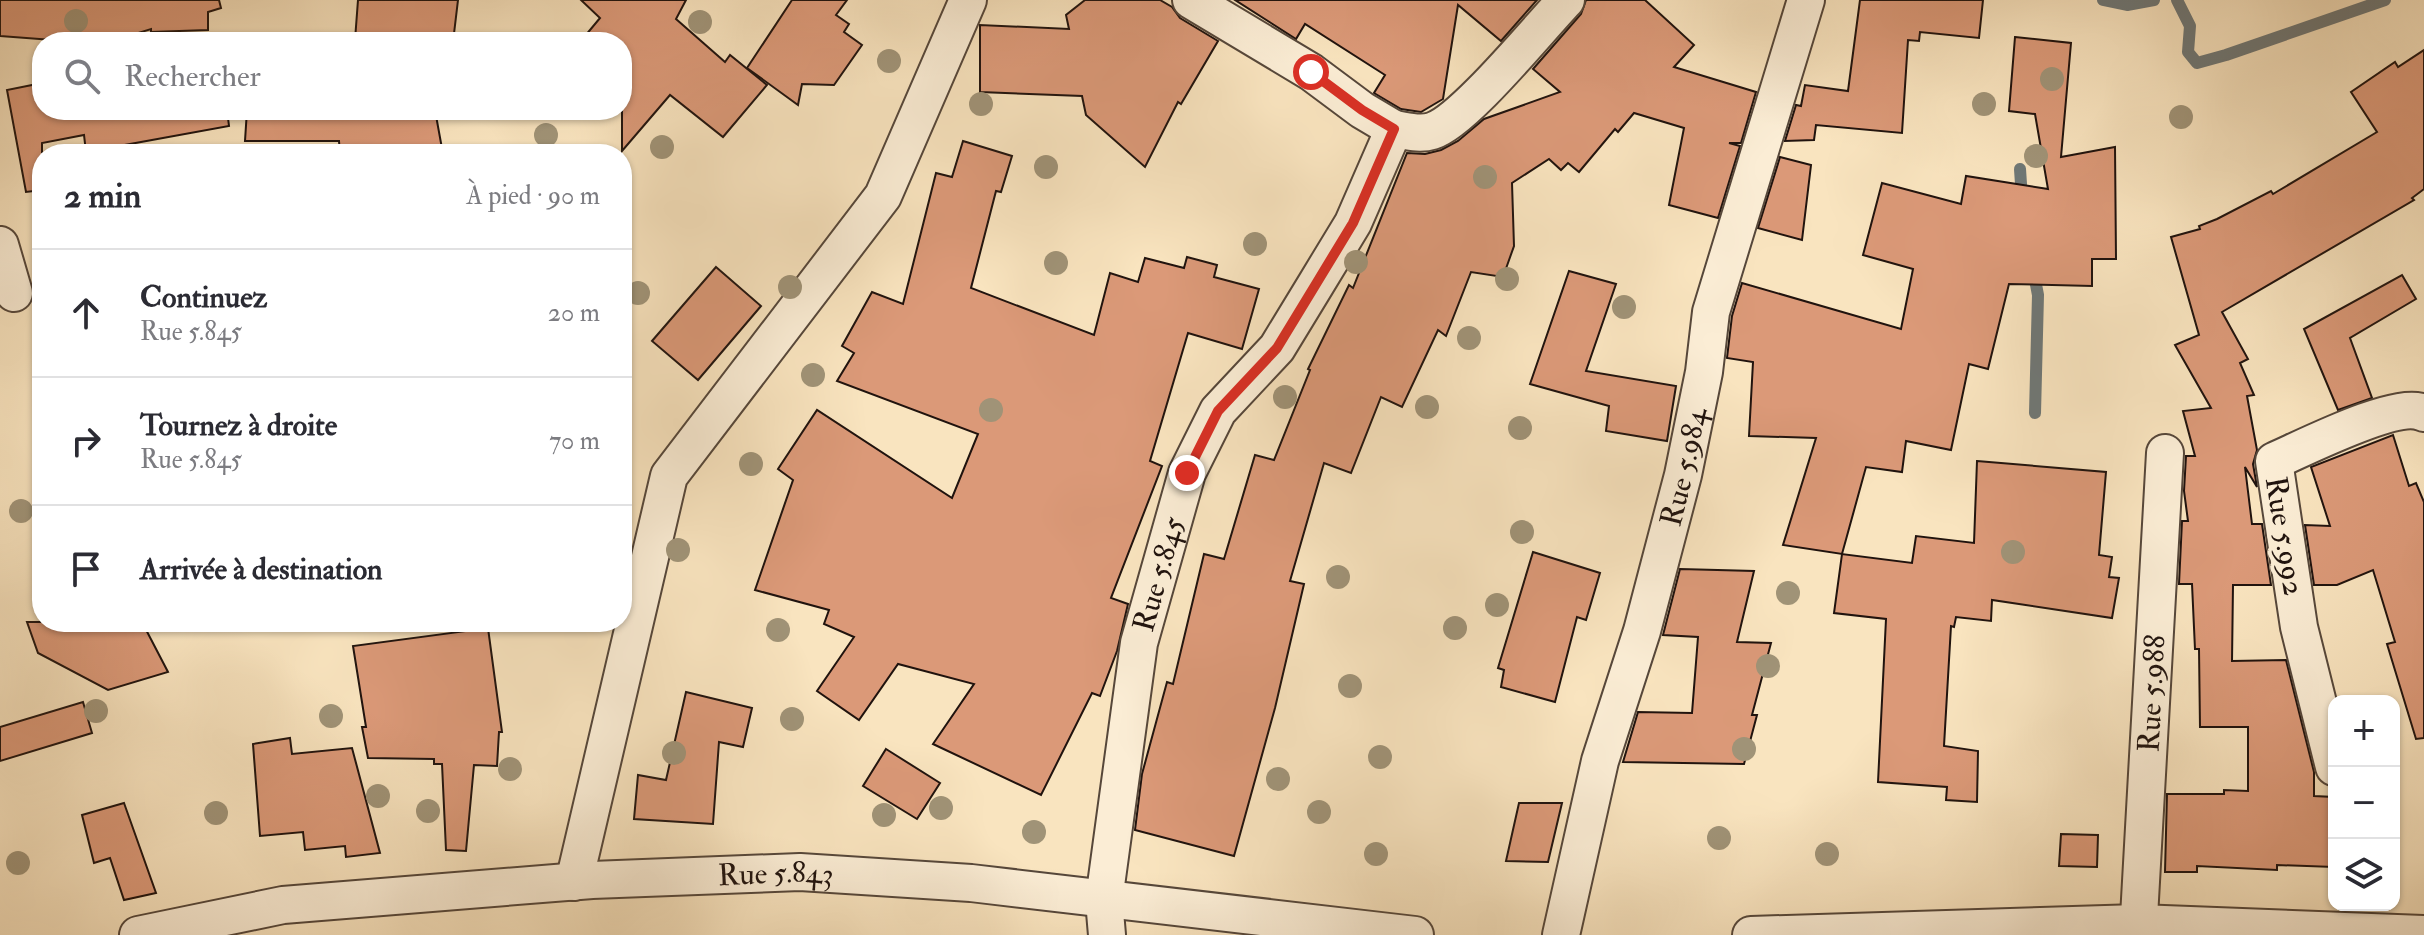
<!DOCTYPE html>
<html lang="fr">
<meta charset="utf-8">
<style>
:root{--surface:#fff;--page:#f2f2f3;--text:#2b2b33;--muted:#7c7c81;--line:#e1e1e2}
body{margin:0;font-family:"IM FELL Double Pica",serif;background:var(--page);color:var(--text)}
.controls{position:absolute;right:24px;bottom:24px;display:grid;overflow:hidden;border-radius:16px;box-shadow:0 2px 6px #0004}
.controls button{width:72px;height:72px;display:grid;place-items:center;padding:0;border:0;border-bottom:2px solid var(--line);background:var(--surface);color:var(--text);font:40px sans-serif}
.stop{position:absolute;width:24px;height:24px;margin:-18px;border:6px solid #d93025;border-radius:50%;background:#fff}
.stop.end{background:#d93025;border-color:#fff;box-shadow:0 2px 8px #0008}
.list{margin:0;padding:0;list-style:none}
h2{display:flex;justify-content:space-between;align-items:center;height:104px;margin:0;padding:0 32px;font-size:34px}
h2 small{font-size:26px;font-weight:400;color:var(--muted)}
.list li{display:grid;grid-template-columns:52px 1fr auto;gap:24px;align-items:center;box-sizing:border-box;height:128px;padding:0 32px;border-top:2px solid var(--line)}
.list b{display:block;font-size:30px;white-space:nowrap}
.list p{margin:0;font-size:26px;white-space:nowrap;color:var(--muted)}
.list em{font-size:26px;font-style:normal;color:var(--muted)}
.icon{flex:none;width:44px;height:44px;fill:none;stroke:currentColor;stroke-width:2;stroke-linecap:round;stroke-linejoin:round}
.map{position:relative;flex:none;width:2424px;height:935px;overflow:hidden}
.search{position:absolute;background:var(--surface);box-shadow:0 2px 6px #0004;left:32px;top:32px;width:600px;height:88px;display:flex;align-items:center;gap:20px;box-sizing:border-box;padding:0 28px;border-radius:32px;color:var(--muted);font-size:30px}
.panel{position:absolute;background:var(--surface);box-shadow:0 2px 6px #0004;left:32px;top:144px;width:600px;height:488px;border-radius:32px}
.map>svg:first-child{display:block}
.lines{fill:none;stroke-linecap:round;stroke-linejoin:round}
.stream{stroke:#6f7877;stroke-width:12}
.building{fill:#db9978;stroke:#20130e;stroke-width:2}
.minor-casing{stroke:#56473a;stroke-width:40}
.minor{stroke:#fbedd5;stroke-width:36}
.tree{fill:#a09377}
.route{stroke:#d93025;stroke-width:10}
.labels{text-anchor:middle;stroke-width:8;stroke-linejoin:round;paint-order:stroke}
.street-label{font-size:30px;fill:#20130e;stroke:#fbedd5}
</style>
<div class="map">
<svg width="2424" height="935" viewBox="0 0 2424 935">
<rect width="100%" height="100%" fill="#f9e4bf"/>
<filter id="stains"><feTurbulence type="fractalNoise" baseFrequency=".0025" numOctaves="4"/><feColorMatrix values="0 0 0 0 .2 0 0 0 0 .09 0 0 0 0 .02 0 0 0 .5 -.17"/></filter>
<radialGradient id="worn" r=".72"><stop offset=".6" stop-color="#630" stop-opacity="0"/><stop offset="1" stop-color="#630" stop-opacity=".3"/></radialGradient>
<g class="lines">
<g class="stream">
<path d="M2103,0l24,5 27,-5"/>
<path d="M2177,0l13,26 -2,26 9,11 29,-8 159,-55"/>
<path d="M2020,169l2,30"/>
<path d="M2033,269l5,26 -3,118"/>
</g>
</g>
<g class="building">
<path d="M0,0h219l2,8 -13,4v18l-57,2v-3l-42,13h-30l-79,-6z"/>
<path d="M358,0h100l-5,42h-90v-2h-8z"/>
<path d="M581,0h105l-10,19 49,43 5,-7 37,30 -44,52 -53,-42 -48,56v-109h-42l20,-24z"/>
<path d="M792,0h55l-11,15 13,9 -5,8 18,13 -28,40 -32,-1 -4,21 -51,-37z"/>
<path d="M1085,0h75l12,7 8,11 38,23 -37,63 -3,-2 -33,65 -59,-52 -4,-19 -102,-4v-67l89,4 -3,-14z"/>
<path d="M1235,0h302l-36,41 -43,-36 -15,94 -22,13 -20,-3 -27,-16 11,-18 -80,-51 -9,15z"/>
<path d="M1586,0h59l49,45 -20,22 82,25 -15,51h-12l11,3 -22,72 -49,-13 15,-77 -50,-15 -16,19 -3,-3 -36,43 -11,-9 -7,7 -12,-11 -37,24 2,63 -11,31 -32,-5 -25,64 -8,-6 -36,77 -21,-10 -30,76 -27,-10 -34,118 14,3 -29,124 -41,148 -99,-26 7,-56 25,-92 6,2 31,-130 20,5 31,-104 19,5 36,-90 -2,-1 41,-84 4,3 54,-135 18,1 16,-4 17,-9 26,-22 76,-27 -27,-23 48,-55z"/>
<path d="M1860,0h123l-4,38 -59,-6 -1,9 -11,-1 -6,93 -86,-8 -2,15 -29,1 11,-36 5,1 4,-21 43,6z"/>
<path d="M2015,37l56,6 -10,114 54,-10 1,112h-24v27l-83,-2 -21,85 -19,-5 -18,86 -45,-9 -4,31 -36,-5 -24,87 -59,-9 33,-107 -67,-2 4,-74 -26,-4 5,-42 10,-33 159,46 12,-60 -50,-14 19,-72 79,21 5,-28 82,13 -13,-75 -26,-3z"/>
<path d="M2424,50v139l-12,9 2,2 -192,112 26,47 -8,4 14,32 -7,1 10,54 -4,14 4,23 -12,-20 7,57h10l9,61h-38l-1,76 54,-1 28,112v24l20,1v70l-57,-2v5l-80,-4v6h-32l2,-78h57v-4l24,1v-64h-48l-1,-78h-4l-3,-65h-13l3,-63h6l-4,-30 2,-35h9l-12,-45 28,-3 -36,-63 24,-10 -28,-98 29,-8 -1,-3 18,-7 54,-28 2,3 104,-62 -26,-40 44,-30 3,5z"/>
<path d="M42,83v27h185l2,16 -143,26 -2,-17 -42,8v47l-16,2 -19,-102z"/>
<path d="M247,110h188l8,44h-103l-1,-13h-94z"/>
<path d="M963,141l49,15 -11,36 -5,-1 -25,97 123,47 16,-62 28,9 7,-24 39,10 3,-11 30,8 -3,12 45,12 -17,60 -54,-16 -38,128 12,5 -51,132 17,6 -11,47 -17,45 -8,-3 -51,102 -108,-51 41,-60 -76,-20 -39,56 -42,-29 37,-54 -30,-13 5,-14 -74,-20 38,-110 -15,-11 39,-59 135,88 26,-64 -141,-53 17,-28 -12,-7 30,-54 31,12 33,-131 16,4z"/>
<path d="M1780,157l31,8 -9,75 -44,-12z"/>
<path d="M716,267l45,39 -63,74 -46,-39z"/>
<path d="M1569,271l47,13 -30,87 90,15 -9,55 -61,-10 3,-25 -79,-22z"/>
<path d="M2402,275l14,24 -66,39 22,60 -34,12 -34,-81z"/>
<path d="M2393,435l16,51 7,-3 8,19v236l-8,1 -29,-95 8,-2 -22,-72 -36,15h-23l-9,-60 25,1 -19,-59z"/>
<path d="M1977,461l129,11 -7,83 13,2 -3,20 10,1 -7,40 -120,-18 -1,21 -35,-4 -2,10 -3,-1 -7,120 34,5 -1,51 -31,-2 1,-13 -69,-5 8,-163 -52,-6 8,-59 70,9 4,-27 58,7z"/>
<path d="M1533,552l67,21 -14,47 -9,-3 -22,85 -54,-15 3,-17 -6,-2z"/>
<path d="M1680,569l74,2 -17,71 34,1 -19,72h5l-13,49 -121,-2 15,-50 54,1 6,-76 -35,-2z"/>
<path d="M27,622h115l26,50 -60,18 -70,-37z"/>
<path d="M488,628l14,104h-3l-2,34 -23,-1 -8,86 -20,-1 -4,-86h-8v-5l-66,-1 -6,-31h4l-13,-81z"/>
<path d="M686,692l66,16 -9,39 -24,-5 -6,82 -79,-5 4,-44 28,5z"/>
<path d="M83,702l9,31 -92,28v-34z"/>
<path d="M290,738l2,16 60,-6 28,105 -34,4 -1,-11 -40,4 -2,-18 -43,4 -7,-92z"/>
<path d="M886,749l54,34 -23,36 -54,-33z"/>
<path d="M124,803l32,90 -32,7 -14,-42 -16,5 -12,-48z"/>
<path d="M1519,803h43l-14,59 -42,-1z"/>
<path d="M2061,834l37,1 -1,32 -38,-1z"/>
</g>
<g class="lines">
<g class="minor-casing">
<g id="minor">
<path d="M1394,129c13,2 25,6 38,2 31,-9 107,-103 134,-131"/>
<path d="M0,245l14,48"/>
<path d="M2334,767l-35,-140 -25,-166c30,-13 123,-61 150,-48"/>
<path d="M574,882l95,-406 214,-280 85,-196"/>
<path id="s1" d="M138,935l145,-30 309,-25 208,-8 171,11 444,52"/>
<path id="s2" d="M1107,935l-3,-35 35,-257 48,-170 31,-62 59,-63 39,-64 37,-61 41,-94 -32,-19 -51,-38 -120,-72"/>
<path id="s3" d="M1561,935l39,-174 42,-130 41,-156 21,-103 7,-60 95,-312"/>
<path d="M1751,935l387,-12 286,11"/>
<path id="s4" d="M2138,935l27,-482"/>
</g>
</g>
<use href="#minor" class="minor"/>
</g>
<g class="tree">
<circle cx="76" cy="21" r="12"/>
<circle cx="700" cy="22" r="12"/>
<circle cx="889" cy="61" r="12"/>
<circle cx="2052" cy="79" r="12"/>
<circle cx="981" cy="104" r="12"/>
<circle cx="1984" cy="104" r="12"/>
<circle cx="2181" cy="117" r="12"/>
<circle cx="546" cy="135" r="12"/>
<circle cx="662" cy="147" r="12"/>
<circle cx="2036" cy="156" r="12"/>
<circle cx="1046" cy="167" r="12"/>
<circle cx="1485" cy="177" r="12"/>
<circle cx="1255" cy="244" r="12"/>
<circle cx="1356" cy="262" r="12"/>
<circle cx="1056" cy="263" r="12"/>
<circle cx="1507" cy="279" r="12"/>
<circle cx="790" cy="287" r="12"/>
<circle cx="638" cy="293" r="12"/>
<circle cx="1624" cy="307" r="12"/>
<circle cx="1469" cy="338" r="12"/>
<circle cx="813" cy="375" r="12"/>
<circle cx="1285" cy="397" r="12"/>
<circle cx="1427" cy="407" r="12"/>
<circle cx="991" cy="410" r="12"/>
<circle cx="1520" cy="428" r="12"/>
<circle cx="751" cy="464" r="12"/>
<circle cx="21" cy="511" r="12"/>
<circle cx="1522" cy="532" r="12"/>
<circle cx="678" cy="550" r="12"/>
<circle cx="2013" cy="552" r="12"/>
<circle cx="1338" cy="577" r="12"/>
<circle cx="1788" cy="593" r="12"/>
<circle cx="1497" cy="605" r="12"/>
<circle cx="1455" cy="628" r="12"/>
<circle cx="778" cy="630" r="12"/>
<circle cx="1768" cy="666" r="12"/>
<circle cx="1350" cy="686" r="12"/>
<circle cx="96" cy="711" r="12"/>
<circle cx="331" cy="716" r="12"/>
<circle cx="792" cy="719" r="12"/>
<circle cx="1744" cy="749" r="12"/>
<circle cx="674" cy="753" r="12"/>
<circle cx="1380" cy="757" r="12"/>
<circle cx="510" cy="769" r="12"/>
<circle cx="1278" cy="779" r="12"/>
<circle cx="378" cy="796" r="12"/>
<circle cx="941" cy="808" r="12"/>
<circle cx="428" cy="811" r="12"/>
<circle cx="1319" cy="812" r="12"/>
<circle cx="216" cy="813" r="12"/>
<circle cx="884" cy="815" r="12"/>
<circle cx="1034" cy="832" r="12"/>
<circle cx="1719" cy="838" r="12"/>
<circle cx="1376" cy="854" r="12"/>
<circle cx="1827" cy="854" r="12"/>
<circle cx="18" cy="863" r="12"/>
</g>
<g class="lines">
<path class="route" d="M1187,473l31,-62 59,-63 39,-64 37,-61 41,-94 -32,-19 -51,-38"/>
</g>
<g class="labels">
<g class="street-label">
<text dy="10" stroke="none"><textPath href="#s3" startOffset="484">Rue 5.984</textPath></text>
<text transform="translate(2285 536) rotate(81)" y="10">Rue 5.992</text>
<text dy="10" stroke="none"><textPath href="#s2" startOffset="366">Rue 5.845</textPath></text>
<text dy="10" stroke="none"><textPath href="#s4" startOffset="242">Rue 5.988</textPath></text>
<text dy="10" stroke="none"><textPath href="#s1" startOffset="642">Rue 5.843</textPath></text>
</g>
</g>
<rect width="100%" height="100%" filter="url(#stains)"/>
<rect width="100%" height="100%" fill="url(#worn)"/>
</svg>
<div class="controls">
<button>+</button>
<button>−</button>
<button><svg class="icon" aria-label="layers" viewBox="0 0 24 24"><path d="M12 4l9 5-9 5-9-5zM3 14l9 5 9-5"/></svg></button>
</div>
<div class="stop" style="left:1311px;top:72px"></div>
<div class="stop end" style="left:1187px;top:473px"></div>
<div class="search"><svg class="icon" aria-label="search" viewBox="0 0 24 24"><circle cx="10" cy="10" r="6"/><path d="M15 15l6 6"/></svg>Rechercher</div>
<section class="panel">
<h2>2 min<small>À pied · 90 m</small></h2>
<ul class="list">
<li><svg class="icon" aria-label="ahead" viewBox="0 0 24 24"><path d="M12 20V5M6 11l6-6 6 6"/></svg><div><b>Continuez</b><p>Rue 5.845</p></div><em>20 m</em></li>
<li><svg class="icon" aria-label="right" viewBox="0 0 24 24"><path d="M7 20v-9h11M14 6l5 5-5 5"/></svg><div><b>Tournez à droite</b><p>Rue 5.845</p></div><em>70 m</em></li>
<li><svg class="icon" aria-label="arrive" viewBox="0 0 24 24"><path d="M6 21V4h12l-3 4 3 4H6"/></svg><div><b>Arrivée à destination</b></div></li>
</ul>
</section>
</div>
